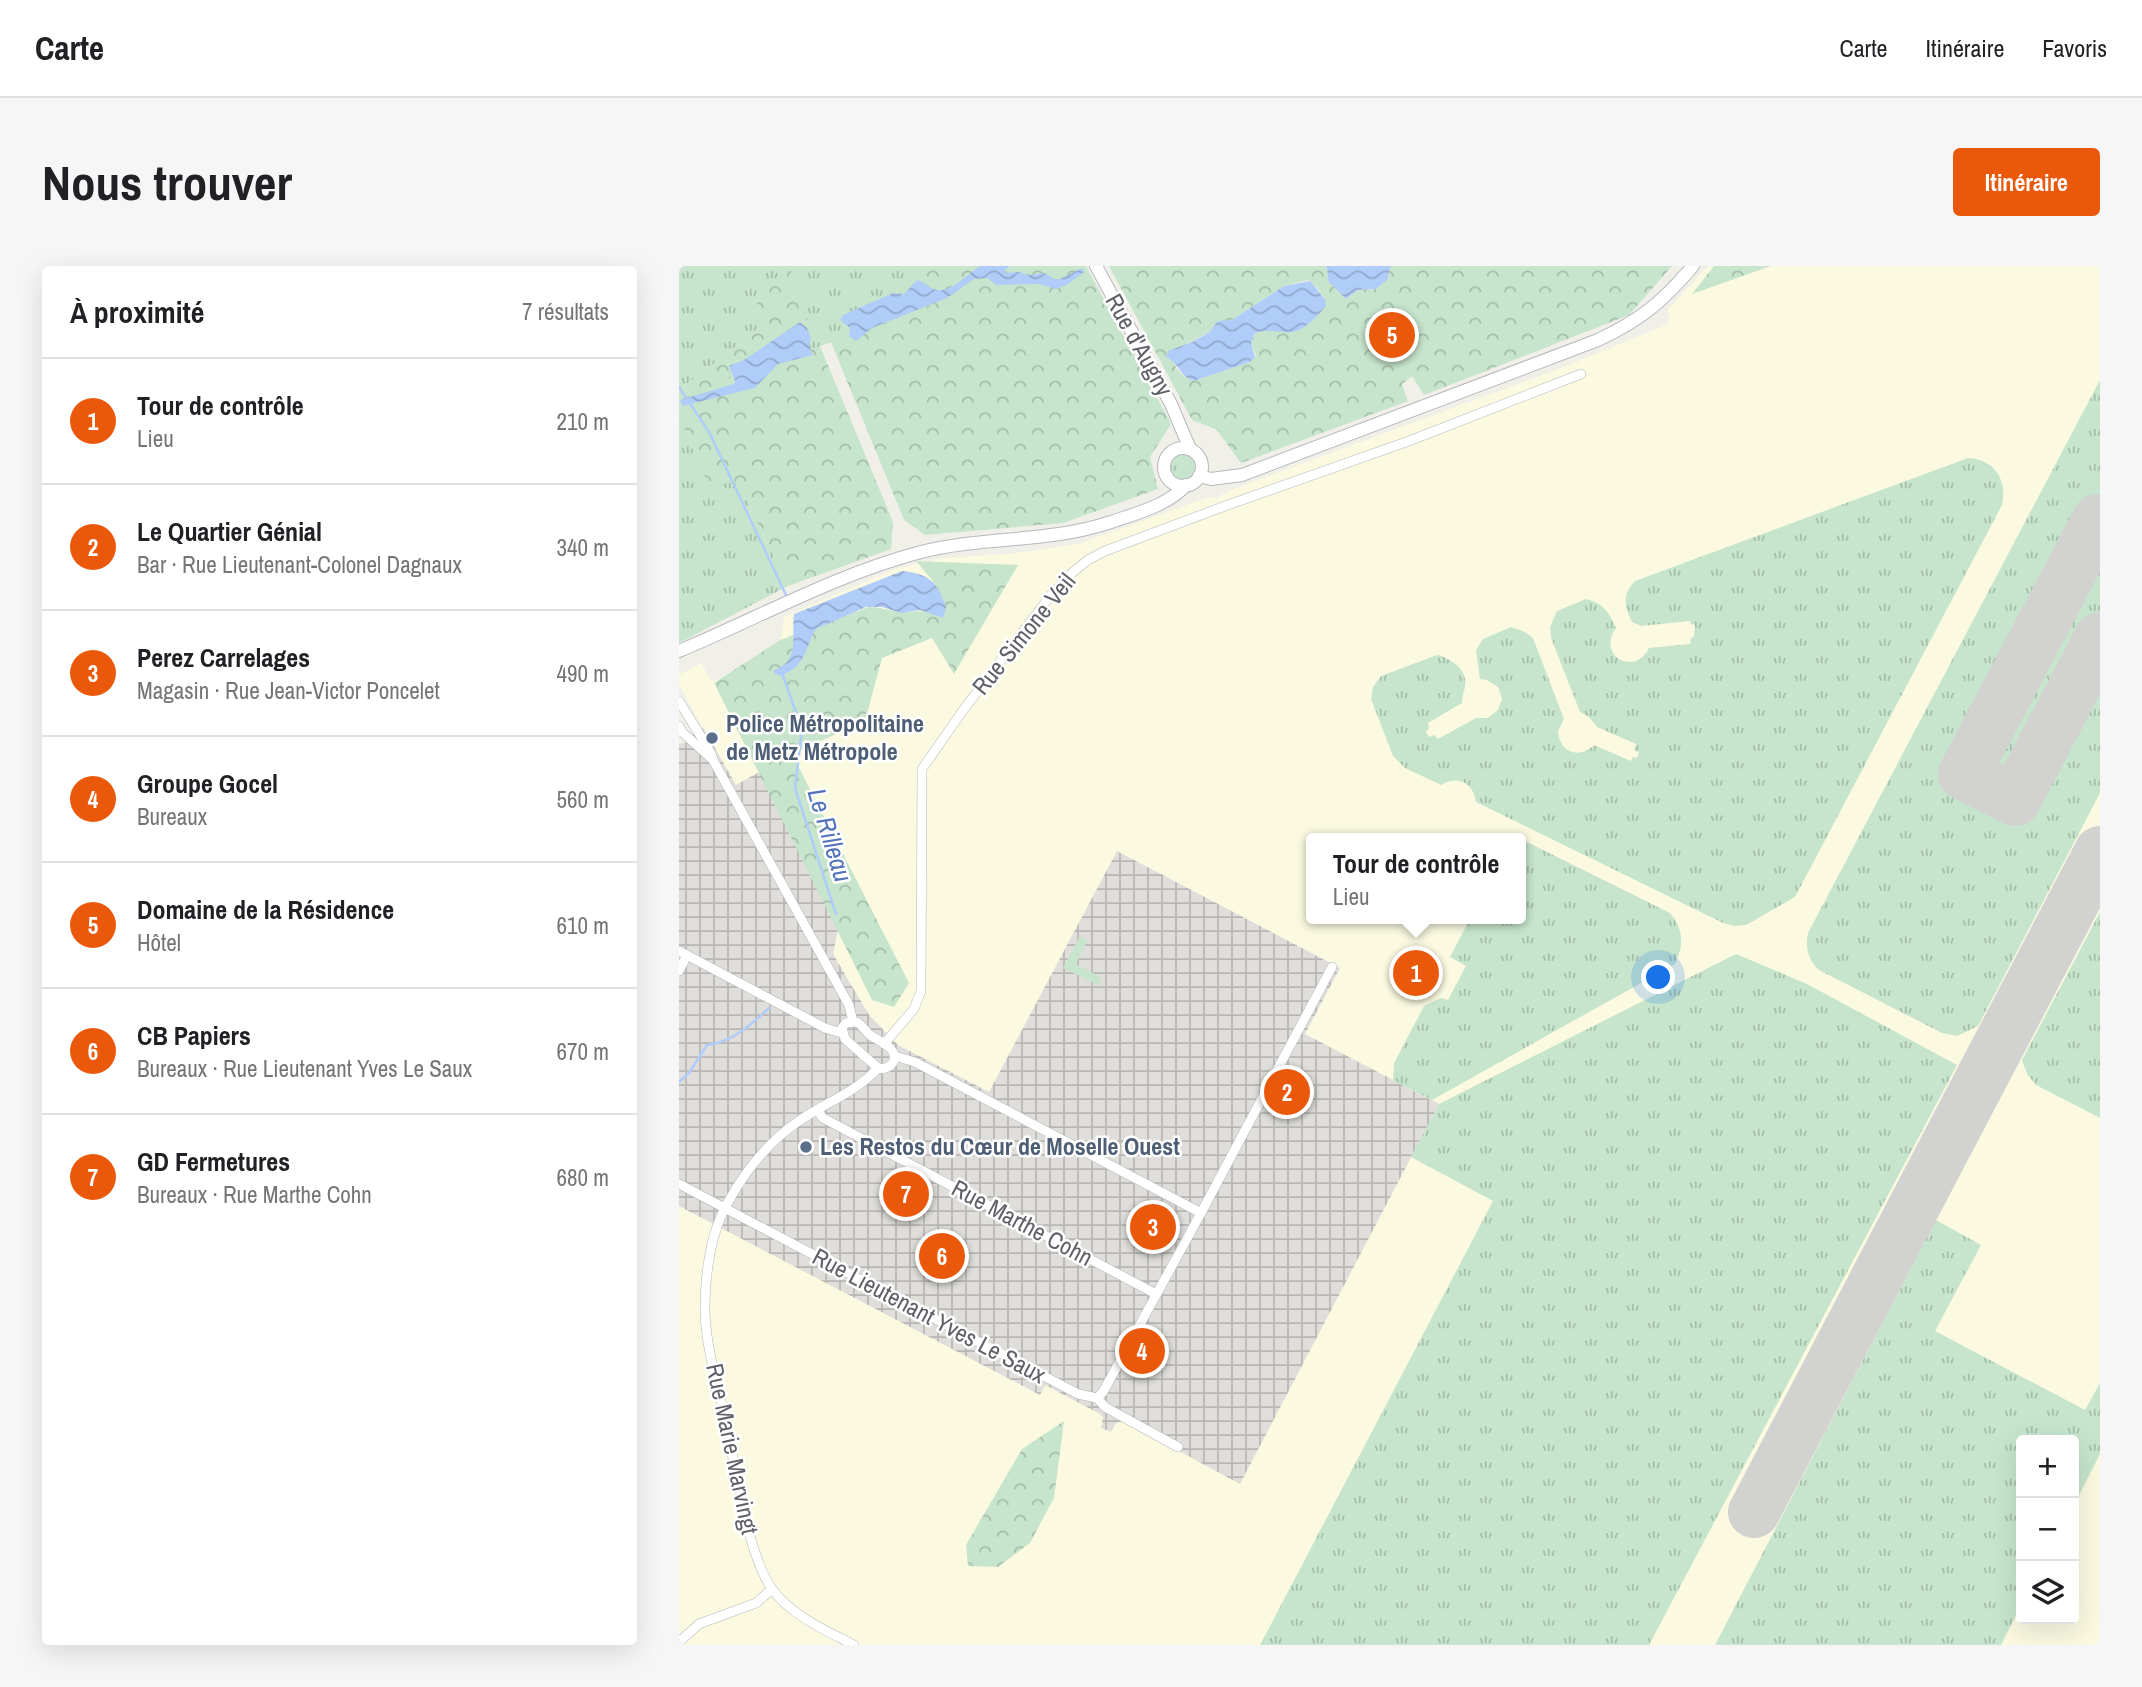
<!DOCTYPE html>
<html lang="fr">
<meta charset="utf-8">
<style>
:root{--surface:#fff;--page:#f6f6f6;--text:#202124;--muted:#757577;--line:#e0e0e0;--accent:#ea580c}
body{margin:0;font-family:"Archivo Narrow",sans-serif;background:var(--page);color:var(--text)}
.controls{position:absolute;right:21px;bottom:21px;display:grid;overflow:hidden;border-radius:7px;box-shadow:0 7px 28px #0002}
.controls button{width:63px;height:63px;display:grid;place-items:center;padding:0;border:0;border-bottom:2px solid var(--line);background:var(--surface);color:var(--text);font:35px sans-serif}
.you{position:absolute;left:980px;top:712px;width:24px;height:24px;margin:-18px;border:5px solid #fff;border-radius:50%;background:#1a73e8;box-shadow:0 0 0 10px #1a73e833}
.badge{display:grid;place-items:center;width:46px;height:46px;border-radius:50%;background:var(--accent);color:#fff;font-size:23px;font-weight:700}
.pin{position:absolute;translate:-50% -50%;border:4px solid #fff;box-shadow:0 2px 7px #0006}
.popup{position:absolute;left:627px;top:567px;width:220px;height:91px;box-sizing:border-box;display:grid;place-content:center;border-radius:7px;background:var(--surface);filter:drop-shadow(0 2px 5px #0005);font-size:23px;white-space:nowrap;color:var(--muted)}
.popup b{font-size:26px;color:var(--text)}
.popup::after{content:'';position:absolute;left:50%;top:100%;margin-left:-14px;border:14px solid transparent;border-top-color:var(--surface)}
.list{margin:0;padding:0;list-style:none}
h2{display:flex;justify-content:space-between;align-items:center;height:91px;margin:0;padding:0 28px;font-size:30px}
h2 small{font-size:23px;font-weight:400;color:var(--muted)}
.list li{display:grid;grid-template-columns:46px 1fr auto;gap:21px;align-items:center;box-sizing:border-box;height:126px;padding:0 28px;border-top:2px solid var(--line)}
.list b{display:block;font-size:26px;white-space:nowrap}
.list p{margin:0;font-size:23px;white-space:nowrap;color:var(--muted)}
.list em{font-size:23px;font-style:normal;color:var(--muted)}
.icon{flex:none;width:38px;height:38px;fill:none;stroke:currentColor;stroke-width:2;stroke-linecap:round;stroke-linejoin:round}
.map{position:relative;flex:none;width:1421px;height:1379px;overflow:hidden;border-radius:7px}
header{display:flex;align-items:center;gap:42px;box-sizing:border-box;height:98px;padding:0 35px;background:var(--surface);border-bottom:2px solid var(--line)}
header strong{font-size:33px}
nav{display:flex;gap:38px;margin-inline-start:auto;font-size:24px}
.intro{display:flex;align-items:center;justify-content:space-between;box-sizing:border-box;height:168px;padding:0 42px}
h1{margin:0;font-size:49px}
.button{padding:18px 32px;border-radius:7px;background:var(--accent);color:#fff;font-size:24px;font-weight:700}
main{display:flex;gap:42px;padding:0 42px}
aside{flex:1;background:var(--surface);border-radius:7px;box-shadow:0 7px 28px #0002}
.map>svg:first-child{display:block}
.commercial{fill:#fbfae1;fill-rule:evenodd}
.industrial{fill:url(#industrial-grid)}
.grass{fill:url(#grass-tufts)}
.forest{fill:url(#forest-crowns);fill-rule:evenodd}
.water{fill:url(#water-waves)}
.lines{fill:none;stroke-linecap:round;stroke-linejoin:round}
.stream{stroke:#b0ccf8;stroke-width:2.5}
.runway{stroke:#d2d2d0;stroke-width:52}
.minor-casing{stroke:#b5b6bb;stroke-width:10}
.secondary-casing{stroke:#b6b8be;stroke-width:14}
.minor{stroke:#fff;stroke-width:9}
.secondary{stroke:#fff;stroke-width:12}
.service-dot{fill:#5c6f8a;stroke:#fff;stroke-width:2.5}
.labels{text-anchor:middle;stroke-width:5;stroke-linejoin:round;paint-order:stroke}
.street-label{font-size:24px;fill:#5f6167;stroke:#fff}
.service-label{font-size:24px;font-weight:bold;fill:#4e5e75;stroke:#fff;text-anchor:start}
.water-label{font-size:26px;font-style:italic;fill:#5474ba;stroke:#fff}
</style>
<header>
<strong>Carte</strong>
<nav><a>Carte</a><a>Itinéraire</a><a>Favoris</a></nav>
</header>
<div class="intro"><h1>Nous trouver</h1><a class="button">Itinéraire</a></div>
<main>
<aside>
<h2>À proximité<small>7 résultats</small></h2>
<ul class="list">
<li><span class="badge">1</span><div><b>Tour de contrôle</b><p>Lieu</p></div><em>210 m</em></li>
<li><span class="badge">2</span><div><b>Le Quartier Génial</b><p>Bar · Rue Lieutenant-Colonel Dagnaux</p></div><em>340 m</em></li>
<li><span class="badge">3</span><div><b>Perez Carrelages</b><p>Magasin · Rue Jean-Victor Poncelet</p></div><em>490 m</em></li>
<li><span class="badge">4</span><div><b>Groupe Gocel</b><p>Bureaux</p></div><em>560 m</em></li>
<li><span class="badge">5</span><div><b>Domaine de la Résidence</b><p>Hôtel</p></div><em>610 m</em></li>
<li><span class="badge">6</span><div><b>CB Papiers</b><p>Bureaux · Rue Lieutenant Yves Le Saux</p></div><em>670 m</em></li>
<li><span class="badge">7</span><div><b>GD Fermetures</b><p>Bureaux · Rue Marthe Cohn</p></div><em>680 m</em></li>
</ul>
</aside>
<div class="map">
<svg width="1421" height="1379" viewBox="0 0 1421 1379">
<defs>
<pattern id="industrial-grid" width="8" height="8" patternUnits="userSpaceOnUse" patternTransform="scale(1.75)"><rect width="8" height="8" fill="#dfdeda"/><path d="M0 4h8M4 0v8" fill="none" stroke="#b8b7b5"/></pattern>
<pattern id="grass-tufts" width="24" height="20" patternUnits="userSpaceOnUse" patternTransform="scale(1.75)"><rect width="24" height="20" fill="#c7e5cc"/><path d="M3 7l-1-3M5 7V3M7 7l1-3M15 17l-1-3M17 17v-4M19 17l1-3" fill="none" stroke="#a5bda9"/></pattern>
<pattern id="forest-crowns" width="20" height="18" patternUnits="userSpaceOnUse" patternTransform="scale(1.75)"><rect width="20" height="18" fill="#c7e5cc"/><path d="M2 6a3 3 0 1 1 6 0M12 15a3 3 0 1 1 6 0" fill="none" stroke="#a5bda9"/></pattern>
<pattern id="water-waves" width="16" height="10" patternUnits="userSpaceOnUse" patternTransform="scale(1.75)"><rect width="16" height="10" fill="#b0ccf8"/><path d="M0 5q4-4 8 0t8 0" fill="none" stroke="#92a9cd"/></pattern>
</defs>
<rect width="100%" height="100%" fill="#f0efe8"/>
<path class="commercial" d="M1029,0h392v1379h-1421v-901l9,-2 8,-11 6,-4 -23,-42v-13l2,2 20,-11 11,19 68,-37 4,-28 114,-49 45,-10 66,-4 69,-10 131,-47 7,1 15,-8 333,-123 102,-42 4,-6 -3,-9zM632,572h210v81h-210zM1342,1174h53v179h-53z"/>
<path class="industrial" d="M24,461l33,58 30,-17 73,156 -6,30 36,61 29,30 91,47 128,-241 223,117 -35,66 134,70 -199,380 -117,-63 -7,2 -5,9 -10,-4 2,-11 -3,-3 -55,-29 -5,10 -361,-189v-462l9,-2 8,-11z"/>
<g class="grass">
<path d="M0,0h99l3,6 -29,37 13,15 -86,66z"/>
<path d="M110,0h121l11,44 -198,71 86,-63z"/>
<path d="M1421,114v413l-122,233 -21,10 -15,-3 -123,-63c-11,-10 -14,-22 -11,-37z"/>
<path d="M0,150l29,68 30,-3 50,105 -109,57z"/>
<circle cx="505" cy="201" r="13"/>
<path d="M1289,192c26,1 40,22 34,47l-207,392 -49,28 -12,1 -11,-3 -247,-121c-3,-20 -18,-27 -35,-17l-36,-17 -12,-12 -22,-57 2,-12 8,-11 56,-21c14,3 31,15 28,31 -1,7 -3,10 -3,17l-34,20 1,6 -3,2 3,6 5,-2 4,4 38,-21h12l10,-8 4,-11 -4,-12 -11,-7 -7,-1 -4,-29 7,-11 28,-12 14,5 8,6 31,81 -6,12c1,21 21,29 36,14l37,16 2,-4 4,1 2,-6 -5,-2 2,-6 -39,-17 -8,-10 -9,-5 -29,-74 -1,-11 7,-16 29,-12c17,4 23,13 30,29 -20,26 18,50 33,20l41,-4 1,-6 3,-1 1,-12 -4,-1 -1,-3 -49,5 -9,-4c-8,-17 -10,-27 3,-41z"/>
<path d="M842,573l149,74c14,18 14,31 5,51l-243,136 -39,-20 1,-17 30,-57 17,-8 7,2 18,-34 -16,-9 20,-38h51z"/>
<path d="M1421,646v206l-64,-33 -9,-11 -5,-14z"/>
<path d="M401,670l7,5 -11,23 26,14 -4,7 -35,-17z"/>
<path d="M1057,688l71,30 150,81 -308,580h-389l233,-444 -82,-44 28,-53z"/>
<path d="M1257,954l45,25 -46,86 150,79 15,-27v71l-26,51v-65h-53v165l-20,40h-286z"/>
</g>
<g class="forest">
<path d="M99,0h11l20,52 -83,62 94,-34 73,176 -2,27 -103,37 -50,-104 -30,3 -29,-69v-26l86,-66 -13,-15 29,-37z"/>
<path d="M231,0h176l85,158 -21,33 8,32 -95,34 -138,12 -21,-15 -73,-178 89,-32z"/>
<path d="M430,0h218l1,15 10,8 2,5 10,3c6,-7 13,-9 22,-7 11,-4 17,-13 19,-24h281l-43,49 -205,80 -12,-19 -10,8 6,17 -167,62 -25,-34 -24,-9zM629,14l8,7 9,11 -32,34 -22,-2 -16,3 -4,10 5,12 -7,7 -51,18c-14,0 -20,-8 -26,-20l14,-16 22,-11 7,-9 17,-4 52,-34z"/>
<path d="M1035,0h57l-79,28z"/>
<path d="M237,295l102,4 -64,109 -22,-36 -50,20 -17,63 -73,33 117,229 -15,24 -22,-7 -158,-317 66,-43 89,-33c12,0 23,5 34,5 13,0 21,-3 33,3l7,-15 -11,-20z"/>
<path d="M385,1155l-10,77 -24,45 -32,24 -30,-1 -2,-21 56,-96z"/>
</g>
<g class="water">
<path d="M302,0h29l-5,4v3l14,-1 10,3 16,-2 9,6h6l22,-11 2,4 -16,12 -12,5 -17,-5 -43,1 -8,-7 -14,1 -27,19 -75,30 -16,13 -7,-5 1,-8 -10,-8 3,-5 50,-22 11,1 13,-14c8,2 12,8 20,10 17,2 30,-17 44,-24z"/>
<path d="M648,0h64l-4,14 -11,9 -18,1 -12,9 -18,-18z"/>
<path d="M631,15l15,18 1,7c-11,12 -24,29 -42,26 -11,-1 -18,-2 -29,1l-4,10 4,14 -5,5 -56,19c-14,-4 -16,-19 -28,-24l2,-6 24,-9 16,-9 10,-12 14,-1 52,-34z"/>
<path d="M121,56l7,6 4,10 -2,7 4,10 -35,9 -23,24 -73,18 -2,-6 54,-16 1,-3 -6,-15 15,-6z"/>
<path d="M223,305c27,3 35,10 44,36l-3,11 -23,-8 -19,3 -19,-6h-16l-50,22c-13,23 -8,34 -35,47l-7,-3v-3c27,-8 17,-36 20,-56z"/>
</g>
<g class="lines">
<g class="stream">
<path d="M0,121l30,45 77,163"/>
<path d="M103,407l20,56 -7,59 41,126"/>
<path d="M0,816l10,-9 18,-28c24,-2 45,-21 62,-37"/>
</g>
<g class="runway">
<path d="M1421,255l-2,-1 -134,254 51,26 85,-162"/>
<path d="M1075,1246l346,-660"/>
</g>
<g class="minor-casing">
<g id="minor">
<path d="M0,435l32,52 2,7 136,245 4,17"/>
<path d="M0,460l3,6 31,28"/>
<path d="M0,685l146,77 17,5"/>
<path d="M0,705l8,-16"/>
<path d="M174,756c1,0 4,0 5,1 4,2 8,9 12,12 7,5 19,9 23,17 5,11 -5,18 -15,16l-33,-29 -3,-11 4,-5z"/>
<path d="M205,778l30,-35 7,-18 1,-222 42,-60 87,-114 22,-23 15,-12 17,-9 120,-45 184,-65 172,-67"/>
<path d="M216,790l20,6 286,151"/>
<path d="M138,844l6,8 333,176"/>
<path d="M0,918l399,210 19,4 8,9 73,40"/>
<path d="M418,1132l6,-6 98,-179 131,-246"/>
<path d="M0,1376l20,-18 57,-21 16,-14"/>
<path d="M175,1379c-29,-15 -62,-29 -82,-56 -25,-36 -37,-123 -46,-168 -8,-35 -20,-73 -21,-109 0,-35 5,-77 22,-108 20,-37 49,-71 86,-92 22,-13 47,-24 65,-44"/>
</g>
</g>
<g class="secondary-casing">
<g id="secondary">
<path d="M417,0l75,138 19,45"/>
<circle cx="504" cy="201" r="19"/>
<path d="M520,210l12,3 31,-4 356,-135c43,-20 64,-38 95,-74"/>
<path d="M0,385c79,-33 158,-77 242,-99 63,-16 128,-9 190,-30 26,-9 56,-16 75,-37"/>
</g>
</g>
<use href="#minor" class="minor"/>
<use href="#secondary" class="secondary"/>
</g>
<g class="service-dot">
<circle cx="33" cy="472" r="7"/>
<circle cx="127" cy="881" r="7"/>
</g>
<g class="labels">
<g class="street-label">
<text transform="translate(460 79) rotate(61)" y="8">Rue d'Augny</text>
<text transform="translate(345 368) rotate(-51)" y="8">Rue Simone Veil</text>
<text transform="translate(343 957) rotate(28)" y="8">Rue Marthe Cohn</text>
<text transform="translate(250 1050) rotate(28)" y="8">Rue Lieutenant Yves Le Saux</text>
<text transform="translate(53 1183) rotate(78)" y="8">Rue Marie Marvingt</text>
</g>
<g class="service-label">
<text x="47" y="466">Police Métropolitaine<tspan x="47" dy="28">de Metz Métropole</tspan></text>
<text x="141" y="889">Les Restos du Cœur de Moselle Ouest</text>
</g>
<g class="water-label">
<text transform="translate(151 569) rotate(73)" y="9">Le Rilleau</text>
</g>
</g>
</svg>
<div class="controls">
<button>+</button>
<button>−</button>
<button><svg class="icon" aria-label="layers" viewBox="0 0 24 24"><path d="M12 4l9 5-9 5-9-5zM3 14l9 5 9-5"/></svg></button>
</div>
<div class="you"></div>
<div class="pin badge" style="left:737px;top:707px">1</div>
<div class="popup"><b>Tour de contrôle</b>Lieu</div>
<div class="pin badge" style="left:608px;top:826px">2</div>
<div class="pin badge" style="left:474px;top:961px">3</div>
<div class="pin badge" style="left:463px;top:1085px">4</div>
<div class="pin badge" style="left:713px;top:69px">5</div>
<div class="pin badge" style="left:263px;top:990px">6</div>
<div class="pin badge" style="left:227px;top:928px">7</div>
</div>
</main>
